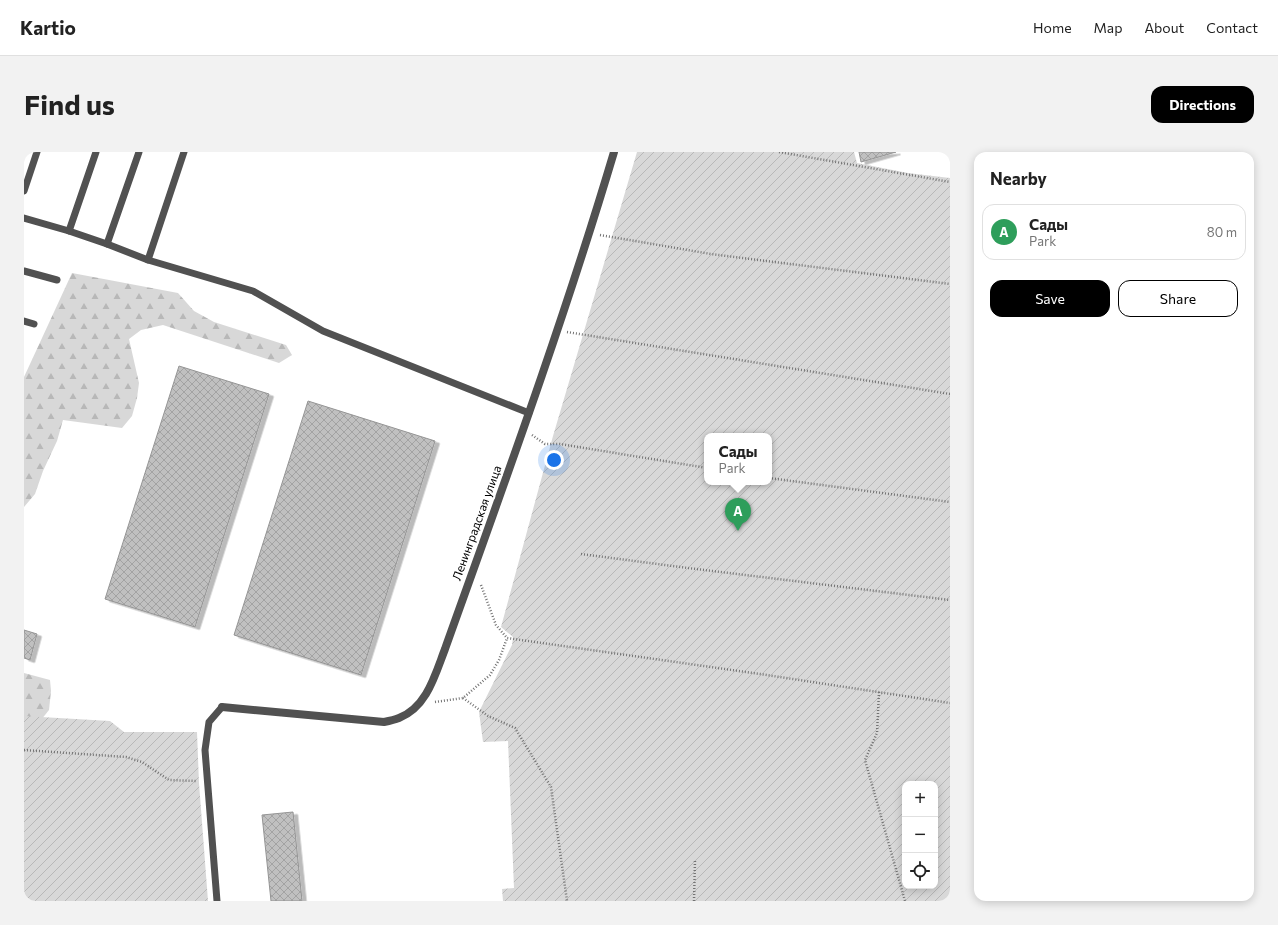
<!DOCTYPE html>
<meta charset="utf-8">
<style>
:root{--surface:#fff;--page:#f2f2f2;--text:#222;--muted:#767676;--line:#e0e0e0;--accent:#000}
body{margin:0;font-family:Commissioner,sans-serif;background:var(--page);color:var(--text)}
.controls{position:absolute;right:12px;bottom:12px;display:grid;overflow:hidden;border-radius:8px;box-shadow:0 2px 10px #0003}
.controls button{width:36px;height:36px;display:grid;place-items:center;padding:0;border:0;border-bottom:1px solid var(--line);background:var(--surface);color:var(--text);font:20px sans-serif}
.you{position:absolute;left:530px;top:308px;width:14px;height:14px;margin:-10px;border:3px solid #fff;border-radius:50%;background:#1a73e8;box-shadow:0 0 0 6px #1a73e833}
.badge{display:grid;place-items:center;width:26px;height:26px;border-radius:50%;background:var(--accent);color:#fff;font-size:13px;font-weight:700}
.pin{position:absolute;translate:-50% -33px;filter:drop-shadow(0 1px 2px #0008)}
.pin::after{content:'';position:absolute;top:21px;width:14px;height:12px;background:inherit;clip-path:polygon(0 0,100% 0,50% 100%)}
.popup{position:absolute;left:680px;top:281px;width:68px;height:52px;box-sizing:border-box;display:grid;place-content:center;border-radius:8px;background:var(--surface);filter:drop-shadow(0 1px 3px #0005);font-size:13px;white-space:nowrap;color:var(--muted)}
.popup b{font-size:15px;color:var(--text)}
.popup::after{content:'';position:absolute;left:50%;top:100%;margin-left:-8px;border:8px solid transparent;border-top-color:var(--surface)}
.list{margin:0;padding:0;list-style:none}
h2{display:flex;justify-content:space-between;align-items:center;height:52px;margin:0;padding:0 16px;font-size:17px}
h2 small{font-size:13px;font-weight:400;color:var(--muted)}
.list li{display:grid;grid-template-columns:26px 1fr auto;gap:12px;align-items:center;box-sizing:border-box;height:56px;margin:0 8px 8px;padding:0 8px;border:1px solid var(--line);border-radius:12px}
.list b{display:block;font-size:15px;white-space:nowrap}
.list p{margin:0;font-size:13px;white-space:nowrap;color:var(--muted)}
.list em{font-size:13px;font-style:normal;color:var(--muted)}
.actions{display:flex;gap:8px;padding:12px 16px}
.actions a{flex:1;padding:9px 0;border:1px solid var(--accent);border-radius:12px;text-align:center;font-size:14px;color:var(--accent)}
.actions .main{background:var(--accent);color:#fff}
.icon{flex:none;width:22px;height:22px;fill:none;stroke:currentColor;stroke-width:2;stroke-linecap:round;stroke-linejoin:round}
.map{position:relative;flex:none;width:926px;height:749px;overflow:hidden;border-radius:12px}
header{display:flex;align-items:center;gap:24px;box-sizing:border-box;height:56px;padding:0 20px;background:var(--surface);border-bottom:1px solid var(--line)}
header strong{font-size:19px}
nav{display:flex;gap:22px;margin-inline-start:auto;font-size:14px}
.intro{display:flex;align-items:center;justify-content:space-between;box-sizing:border-box;height:96px;padding:0 24px}
h1{margin:0;font-size:28px}
.button{padding:10px 18px;border-radius:12px;background:var(--accent);color:#fff;font-size:14px;font-weight:700}
main{display:flex;gap:24px;padding:0 24px}
aside{flex:1;background:var(--surface);border-radius:12px;box-shadow:0 2px 10px #0003}
.map>svg:first-child{display:block}
.forest{fill:url(#forest-firs)}
.garden{fill:url(#garden-furrows);fill-rule:evenodd}
.building{fill:url(#building-cross-hatch);stroke:#959595;filter:url(#shadow)}
.lines{fill:none;stroke-linecap:round;stroke-linejoin:round}
.path{stroke:#737373;stroke-width:2.5;stroke-dasharray:1 2;stroke-linecap:butt}
.lane{stroke:#515151;stroke-width:7}
.street{stroke:#515151;stroke-width:8}
.labels{text-anchor:middle;stroke-width:4;stroke-linejoin:round;paint-order:stroke}
.street-label{font-size:12px;fill:#000;stroke:#fff}
</style>
<header>
<strong>Kartio</strong>
<nav><a>Home</a><a>Map</a><a>About</a><a>Contact</a></nav>
</header>
<div class="intro"><h1>Find us</h1><a class="button">Directions</a></div>
<main>
<div class="map">
<svg width="926" height="749" viewBox="0 0 926 749">
<defs>
<pattern id="forest-firs" width="22" height="20" patternUnits="userSpaceOnUse"><rect width="22" height="20" fill="#d8d8d8"/><path d="M5 1l3.5 6h-7zM16 11l3.5 6h-7z" fill="#b8b8b8"/></pattern>
<pattern id="garden-furrows" width="10" height="10" patternUnits="userSpaceOnUse"><rect width="10" height="10" fill="#d8d8d8"/><path d="M-1 1l2-2M0 10L10 0M9 11l2-2" fill="none" stroke="#b8b8b8"/></pattern>
<pattern id="building-cross-hatch" width="8" height="8" patternUnits="userSpaceOnUse"><rect width="8" height="8" fill="#c0c0c0"/><path d="M0 0l8 8M0 8l8-8" fill="none" stroke="#a3a3a3"/></pattern>
<filter id="shadow"><feDropShadow dx="4.5" dy="2.5" stdDeviation="0" flood-color="#0004"/></filter>
</defs>
<rect width="100%" height="100%" fill="#fff"/>
<g class="forest">
<path d="M48,121l106,20 16,18 20,11 72,23 6,10 -13,8 -116,-38 -22,5 -12,9 10,44 -2,15 -5,18 -10,12 -59,-8 -6,21 -14,30 -8,23 -11,13v-130z"/>
<path d="M0,521l26,7 1,11 -2,19 -16,20 -9,1z"/>
</g>
<g class="garden">
<path d="M613,0h217l3,11 51,10 42,5v723h-447l-1,-12 12,-1 -6,-147 -25,1 -4,-30 33,-67 1,-8 -12,-10 52,-191zM683,284h62v46h-62zM881,632h30v102h-30z"/>
<path d="M0,564l86,5 14,11h73l2,51 9,118h-184z"/>
</g>
<g class="building">
<path d="M835,0h37l-35,10z"/>
<path d="M155,214l90,28 -74,233 -90,-28z"/>
<path d="M284,249l127,40 -74,234 -127,-40z"/>
<path d="M0,478l13,4 -7,26 -6,-2z"/>
<path d="M269,660l9,89h-31l-9,-86z"/>
</g>
<g class="lines">
<g class="path">
<path d="M755,0l171,30"/>
<path d="M576,83l111,19 239,30"/>
<path d="M543,180l383,62"/>
<path d="M508,283l13,9h15l147,24"/>
<path d="M745,326l181,24"/>
<path d="M557,402l107,14 262,32"/>
<path d="M457,433l15,40 11,13 253,36 190,29"/>
<path d="M855,540l-2,41 -12,27 40,141"/>
<path d="M439,546l25,18 27,12 36,59 16,114"/>
<path d="M411,550l28,-4 27,-23 9,-15 8,-22"/>
<path d="M0,598l102,7 16,5 27,18 28,1"/>
<path d="M670,749l1,-41"/>
</g>
<g class="lane">
<path d="M0,39l13,-39"/>
<path d="M0,66l45,13 38,13 41,16 105,31 70,40 206,82"/>
<path d="M45,79l27,-79"/>
<path d="M83,92l32,-92"/>
<path d="M124,108l36,-108"/>
<path d="M0,119l33,9"/>
<path d="M0,169l10,3"/>
<path d="M193,749l-12,-151 4,-28 13,-15"/>
</g>
<path class="street" d="M198,555l162,15c5,-1 10,-2 15,-4 28,-11 36,-43 46,-69 59,-165 119,-329 169,-497"/>
</g>
<g class="labels">
<g class="street-label">
<text transform="translate(453 371) rotate(-70)" y="4">Ленинградская улица</text>
</g>
</g>
</svg>
<div class="controls">
<button>+</button>
<button>−</button>
<button><svg class="icon" aria-label="locate" viewBox="0 0 24 24"><circle cx="12" cy="12" r="6"/><path d="M12 2v4M12 18v4M2 12h4M18 12h4"/></svg></button>
</div>
<div class="you"></div>
<div class="pin badge" style="left:714px;top:379px;background:#2e9e5b">A</div>
<div class="popup"><b>Сады</b>Park</div>
</div>
<aside>
<h2>Nearby<small></small></h2>
<ul class="list">
<li><span class="badge" style="background:#2e9e5b">A</span><div><b>Сады</b><p>Park</p></div><em>80 m</em></li>
</ul>
<div class="actions"><a class="main">Save</a><a>Share</a></div>
</aside>
</main>
